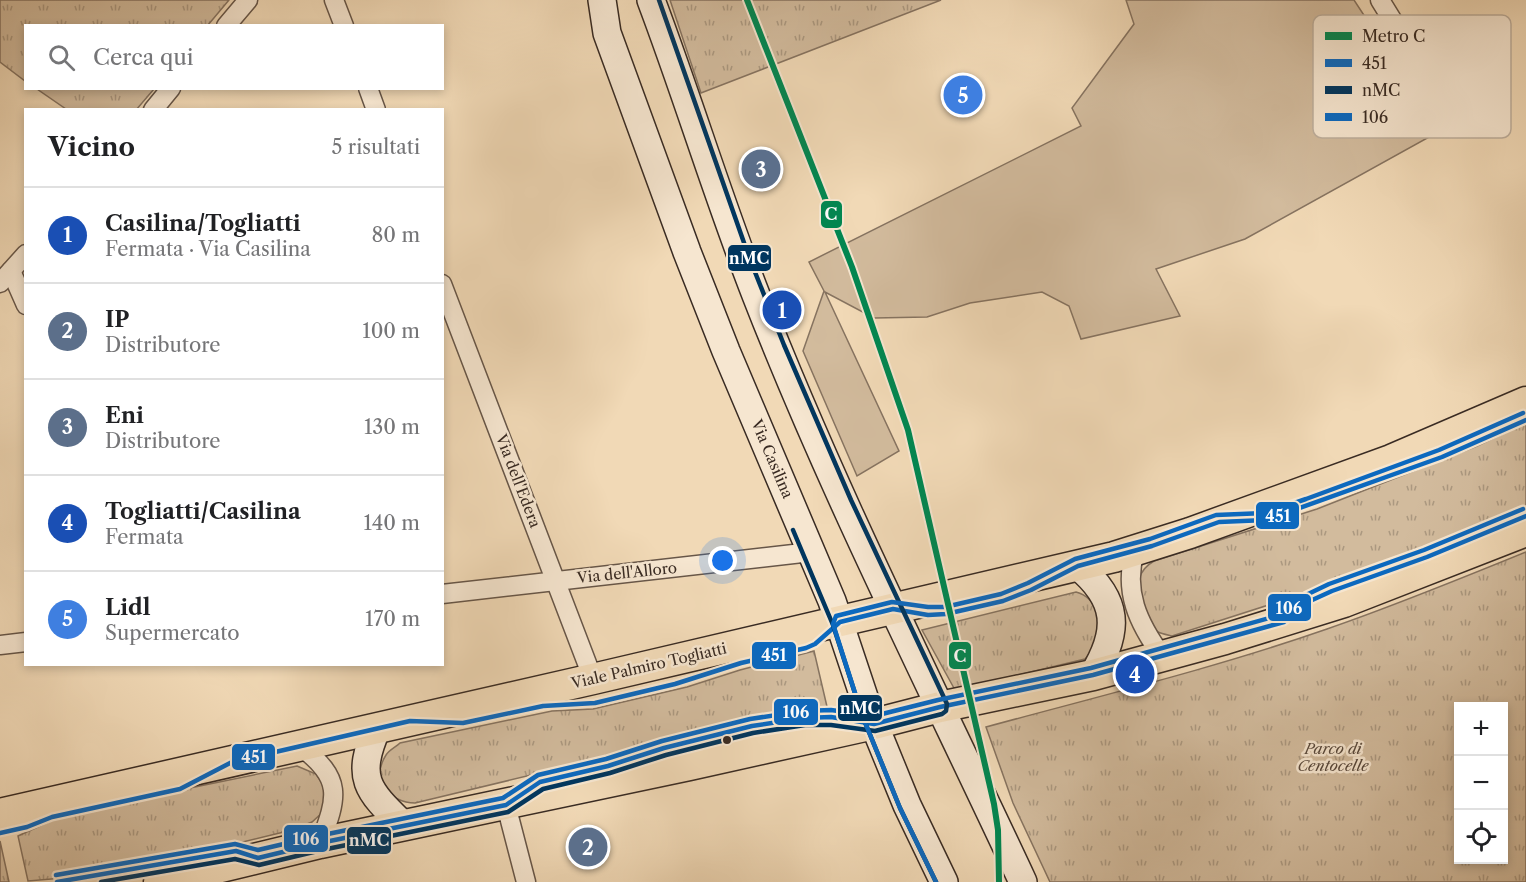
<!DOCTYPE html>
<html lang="it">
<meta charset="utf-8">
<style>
:root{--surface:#fff;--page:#f2f2f2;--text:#202124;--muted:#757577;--line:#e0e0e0;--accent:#111827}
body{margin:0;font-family:"Libre Caslon Text",serif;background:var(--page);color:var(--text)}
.controls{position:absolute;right:18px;bottom:18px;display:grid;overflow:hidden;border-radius:0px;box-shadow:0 3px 9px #0003}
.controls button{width:54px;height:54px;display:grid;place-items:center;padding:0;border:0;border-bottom:2px solid var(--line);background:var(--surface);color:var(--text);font:30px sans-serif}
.you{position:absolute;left:723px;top:561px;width:21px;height:21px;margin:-15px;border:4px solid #fff;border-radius:50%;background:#1a73e8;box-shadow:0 0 0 9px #1a73e833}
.badge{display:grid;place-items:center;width:39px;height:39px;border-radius:50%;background:var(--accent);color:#fff;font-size:20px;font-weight:700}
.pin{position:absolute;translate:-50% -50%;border:3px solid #fff;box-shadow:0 2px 6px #0006}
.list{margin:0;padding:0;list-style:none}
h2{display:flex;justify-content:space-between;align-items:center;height:78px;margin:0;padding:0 24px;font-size:26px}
h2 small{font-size:20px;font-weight:400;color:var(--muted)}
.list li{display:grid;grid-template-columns:39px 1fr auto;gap:18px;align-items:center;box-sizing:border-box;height:96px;padding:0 24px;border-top:2px solid var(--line)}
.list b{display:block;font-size:22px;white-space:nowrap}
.list p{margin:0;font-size:20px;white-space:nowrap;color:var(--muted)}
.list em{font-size:20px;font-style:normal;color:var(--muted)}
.icon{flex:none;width:33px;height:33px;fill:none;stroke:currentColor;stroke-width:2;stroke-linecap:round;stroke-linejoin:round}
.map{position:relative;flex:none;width:1526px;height:882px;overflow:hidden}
.search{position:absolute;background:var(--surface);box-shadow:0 3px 9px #0003;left:24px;top:24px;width:420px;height:66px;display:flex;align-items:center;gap:15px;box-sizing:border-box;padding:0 21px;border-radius:0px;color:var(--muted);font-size:22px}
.panel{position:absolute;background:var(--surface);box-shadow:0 3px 9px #0003;left:24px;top:108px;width:420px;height:558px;border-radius:0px}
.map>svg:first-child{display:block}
.grass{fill:#d2bb9d;stroke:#867360;stroke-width:1.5}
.park{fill:url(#park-tufts);stroke:#867360;stroke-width:1.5;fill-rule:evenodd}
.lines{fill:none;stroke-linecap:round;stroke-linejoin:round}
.street-casing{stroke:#675648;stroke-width:21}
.secondary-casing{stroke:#392b23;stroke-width:30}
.primary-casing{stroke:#392b23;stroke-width:33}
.street{stroke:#f6e6d0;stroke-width:18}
.secondary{stroke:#f6e6d0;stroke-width:27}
.primary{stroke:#f1d9b6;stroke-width:30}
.bus-1-casing{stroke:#f6e6d0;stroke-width:9}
.bus-2-casing{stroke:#f6e6d0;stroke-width:9}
.bus-3-casing{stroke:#f6e6d0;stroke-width:9}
.bus-1{stroke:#0c69bf;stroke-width:4.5}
.bus-2{stroke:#00365f;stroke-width:4.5}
.bus-3{stroke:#0c69bf;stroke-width:4.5}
.metro-1-casing{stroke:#f6e6d0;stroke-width:10}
.metro-1{stroke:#008751;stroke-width:6}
.bus-dot{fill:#392b23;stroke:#f6e6d0;stroke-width:2}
.labels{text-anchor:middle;stroke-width:5;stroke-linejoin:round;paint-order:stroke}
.street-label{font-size:15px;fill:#392b23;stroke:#f6e6d0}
.park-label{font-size:15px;font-style:italic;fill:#58483b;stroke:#f6e6d0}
.key{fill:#f6e6d0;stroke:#bdae9c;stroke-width:1.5}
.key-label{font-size:16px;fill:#392b23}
.line-badge{stroke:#f6e6d0;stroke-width:2}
.badge-label{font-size:16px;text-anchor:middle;font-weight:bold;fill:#fff}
</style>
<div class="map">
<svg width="1526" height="882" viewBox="0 0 1526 882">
<defs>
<pattern id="park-tufts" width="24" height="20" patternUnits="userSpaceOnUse" patternTransform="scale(1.5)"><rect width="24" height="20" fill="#d2bb9d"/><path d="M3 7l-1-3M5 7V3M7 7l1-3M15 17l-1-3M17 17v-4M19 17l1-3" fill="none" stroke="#ab9880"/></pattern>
</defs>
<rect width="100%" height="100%" fill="#f1d9b6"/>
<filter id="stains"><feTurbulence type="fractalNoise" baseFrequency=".00333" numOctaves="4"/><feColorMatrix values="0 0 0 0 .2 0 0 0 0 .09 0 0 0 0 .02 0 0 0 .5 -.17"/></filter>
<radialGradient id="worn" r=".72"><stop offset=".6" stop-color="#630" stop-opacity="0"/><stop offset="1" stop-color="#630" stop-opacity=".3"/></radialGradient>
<path class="grass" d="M1126,0h228l86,131 -195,108 -89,30 24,47 -99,23 -12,-33 -27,-14 -72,11 -43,14 -53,1 -49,-26 74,159 -42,25 -54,-125 21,-60 -15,-29 272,-136 -9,-18 62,-84z"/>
<g class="park">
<path d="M0,0h229l-21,25 -182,1 -1,55 -25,-19z"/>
<path d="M670,0h271l-240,93z"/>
<path d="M37,89h117l-18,21 -70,-1z"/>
<path d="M1526,423v84l-133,55 -81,29 -140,45c-4,-1 -10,-2 -14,-4 -14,-7 -22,-38 -19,-53 2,-7 8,-14 15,-18l163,-52 160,-63z"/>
<path d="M1526,552v330h-476l-37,-79 -27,-76c114,-31 229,-59 341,-98 67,-23 133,-50 199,-77zM1458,706h46v154h-46z"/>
<path d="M1076,592c25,7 23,31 22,53l-13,14 -130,31 -33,-60z"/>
<path d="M814,651l14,60 -85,13 -328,79c-25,0 -45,-23 -29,-48 3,-5 10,-8 14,-12l152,-32 41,-2 94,-22 53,-17z"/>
<path d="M297,766l19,8 10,15 -3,23 -11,10 -20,8 -181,44 -83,7 -10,-45 50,-23z"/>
<path d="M0,841l9,41h-9z"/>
</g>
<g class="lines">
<g class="street-casing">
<g id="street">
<path d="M334,0l10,26"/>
<path d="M1380,0l64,104"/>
<path d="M226,26l22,-26"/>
<path d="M368,88l8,22"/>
<path d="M153,110l18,-22"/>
<path d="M11,271l15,34"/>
<path d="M0,283l26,-29"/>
<path d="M442,284l151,395"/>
<path d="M1135,551c-12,40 3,72 27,105"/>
<path d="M442,594l369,-42"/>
<path d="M0,645l26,-3"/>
<path d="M300,746c43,33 38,50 20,97"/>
<path d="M506,805l20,77"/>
</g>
</g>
<g class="secondary-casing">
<g id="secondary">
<path d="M602,0l5,33 80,219 39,99 106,250 37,111 38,93 37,77"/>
<path d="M651,0c37,98 67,198 105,295 78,200 176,392 267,587"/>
<path d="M1078,566c41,34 42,65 15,109"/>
<path d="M377,728c-22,51 -10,62 27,98"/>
</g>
</g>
<g class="primary-casing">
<g id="primary">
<path d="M0,814l593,-135 521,-122 76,-24 201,-73 135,-58"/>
<path d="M159,882l161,-39 369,-78 185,-41 66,-17 153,-32 132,-36 119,-37 182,-71"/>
</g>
</g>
<use href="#street" class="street"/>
<use href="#secondary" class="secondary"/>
<use href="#primary" class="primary"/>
<g class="bus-1-casing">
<g id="bus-1">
<path d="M0,833l27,-6 25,-10 128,-28 52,-27 178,-41 53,2 80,-17 52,-3 80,-19 66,-21 65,-15 9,-4 25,-22 53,-13 35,6 18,-1 57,-13 28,-11 47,-24 74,-20 67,-24 47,-2 176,-63 84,-37"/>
<path d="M57,882l179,-31 22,7 62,-15 186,-38 34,-23 68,-16 56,-18 88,-22 52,-8 27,-1 43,7 66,-17 153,-32 191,-53 26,-21 22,-10 95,-34 99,-41"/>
</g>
</g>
<g class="bus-2-casing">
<g id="bus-2">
<path d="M793,530l40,95 29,90 38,93 36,74"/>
<path d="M101,882l134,-23 24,6 63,-15 186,-38 35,-23 67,-16 56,-18 87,-22 52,-8h26l44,6 67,-17 4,-3 1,-7 -96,-204 -67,-155 -35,-88 -90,-257"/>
</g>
</g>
<g class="bus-3-casing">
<g id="bus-3">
<path d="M56,875l179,-31 23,6 60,-14 185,-38 35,-23 68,-16 56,-18 88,-22 53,-8 28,-1 43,6 64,-16 153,-32 189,-53 26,-20 23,-11 95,-34 99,-41"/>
<path d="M936,882l-36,-74 -38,-93 -29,-91 3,-8 56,-14 36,5h17l56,-13 27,-11 47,-24 75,-20 66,-24 49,-2 41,-14 133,-49 84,-37"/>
</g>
</g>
<use href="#bus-1" class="bus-1"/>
<use href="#bus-2" class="bus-2"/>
<use href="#bus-3" class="bus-3"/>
<g class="metro-1-casing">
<path id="metro-1" d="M747,0l105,267 56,163 86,374 4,26 1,52"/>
</g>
<use href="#metro-1" class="metro-1"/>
</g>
<circle class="bus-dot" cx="727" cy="740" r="5"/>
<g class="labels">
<g class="street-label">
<text transform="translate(772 459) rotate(67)" y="5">Via Casilina</text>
<text transform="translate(518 481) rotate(69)" y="5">Via dell'Edera</text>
<text transform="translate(627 573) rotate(-6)" y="5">Via dell'Alloro</text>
<text transform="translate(649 666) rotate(-13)" y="5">Viale Palmiro Togliatti</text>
</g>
<g class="park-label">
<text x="1333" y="754">Parco di<tspan x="1333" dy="17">Centocelle</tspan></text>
</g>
</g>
<rect x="1313" y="15" width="198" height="123" rx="9" class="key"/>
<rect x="1325" y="32" width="27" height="8" fill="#008751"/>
<rect x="1325" y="59" width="27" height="8" fill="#0c69bf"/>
<rect x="1325" y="86" width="27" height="8" fill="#00365f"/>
<rect x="1325" y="113" width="27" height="8" fill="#0c69bf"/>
<g class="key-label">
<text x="1362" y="42">Metro C</text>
<text x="1362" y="69">451</text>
<text x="1362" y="96">nMC</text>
<text x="1362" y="123">106</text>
</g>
<g class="line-badge">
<rect x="820" y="200" width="23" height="29" rx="6" fill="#008751"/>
<rect x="727" y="244" width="45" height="28" rx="6" fill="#00365f"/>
<rect x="1255" y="501" width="45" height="29" rx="6" fill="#0c69bf"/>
<rect x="1267" y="593" width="45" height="29" rx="6" fill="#0c69bf"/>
<rect x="751" y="641" width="46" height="29" rx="6" fill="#0c69bf"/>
<rect x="948" y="641" width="24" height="29" rx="6" fill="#008751"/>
<rect x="837" y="694" width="46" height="28" rx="6" fill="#00365f"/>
<rect x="773" y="698" width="46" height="28" rx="6" fill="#0c69bf"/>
<rect x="231" y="743" width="45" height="28" rx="6" fill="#0c69bf"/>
<rect x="283" y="824" width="46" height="29" rx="6" fill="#0c69bf"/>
<rect x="346" y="826" width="46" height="29" rx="6" fill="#00365f"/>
</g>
<g class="badge-label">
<text x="831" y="220">C</text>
<text x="749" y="264">nMC</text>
<text x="1278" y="522">451</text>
<text x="1289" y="614">106</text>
<text x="774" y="661">451</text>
<text x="960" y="662">C</text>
<text x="860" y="714">nMC</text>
<text x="796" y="718">106</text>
<text x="254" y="763">451</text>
<text x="306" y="845">106</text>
<text x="369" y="846">nMC</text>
</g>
<rect width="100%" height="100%" filter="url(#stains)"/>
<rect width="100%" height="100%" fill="url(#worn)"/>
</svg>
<div class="controls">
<button>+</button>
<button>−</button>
<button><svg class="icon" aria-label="locate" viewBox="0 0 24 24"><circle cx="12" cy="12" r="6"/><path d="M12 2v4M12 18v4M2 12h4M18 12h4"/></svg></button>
</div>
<div class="you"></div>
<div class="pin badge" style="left:782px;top:310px;background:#1a4fb4">1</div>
<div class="pin badge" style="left:588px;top:847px;background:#5c6f8a">2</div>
<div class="pin badge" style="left:761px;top:169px;background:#5c6f8a">3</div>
<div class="pin badge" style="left:1135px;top:674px;background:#1a4fb4">4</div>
<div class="pin badge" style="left:963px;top:95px;background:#3f7fe0">5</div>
<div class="search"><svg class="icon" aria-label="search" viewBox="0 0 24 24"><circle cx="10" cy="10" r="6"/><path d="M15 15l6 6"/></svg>Cerca qui</div>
<section class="panel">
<h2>Vicino<small>5 risultati</small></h2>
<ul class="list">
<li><span class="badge" style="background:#1a4fb4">1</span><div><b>Casilina/Togliatti</b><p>Fermata · Via Casilina</p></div><em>80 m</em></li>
<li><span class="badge" style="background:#5c6f8a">2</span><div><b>IP</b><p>Distributore</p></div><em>100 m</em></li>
<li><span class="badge" style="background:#5c6f8a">3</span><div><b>Eni</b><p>Distributore</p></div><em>130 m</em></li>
<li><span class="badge" style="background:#1a4fb4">4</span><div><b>Togliatti/Casilina</b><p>Fermata</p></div><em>140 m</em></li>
<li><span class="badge" style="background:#3f7fe0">5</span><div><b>Lidl</b><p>Supermercato</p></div><em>170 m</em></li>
</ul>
</section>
</div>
